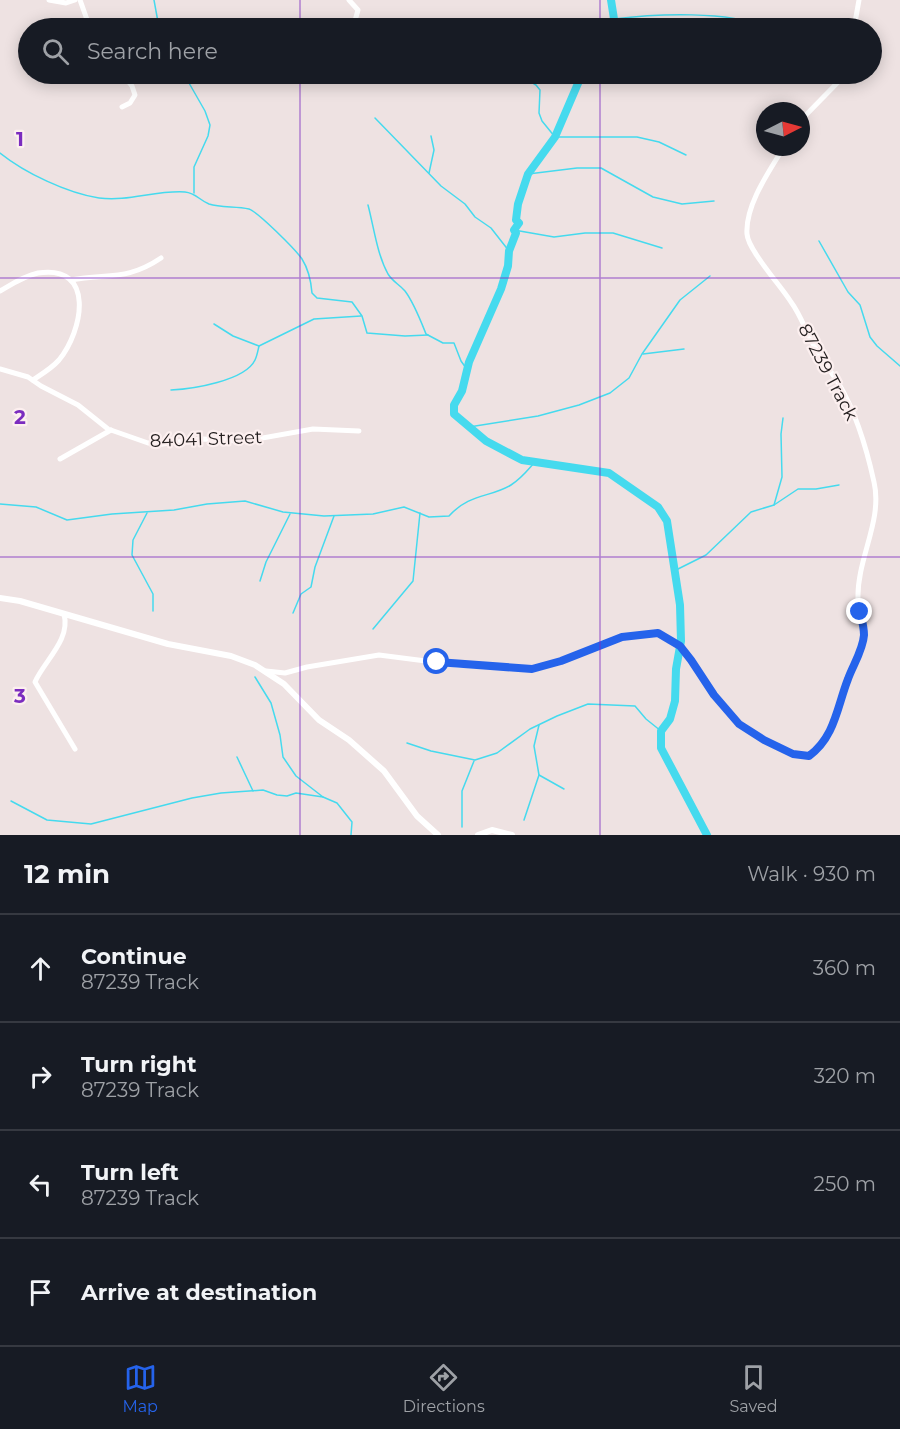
<!DOCTYPE html>
<meta charset="utf-8">
<style>
:root{--surface:#171b24;--page:#242831;--text:#f1f3f6;--muted:#9ea1a6;--line:#363941;--accent:#2563eb}
body{margin:0;font-family:Montserrat,sans-serif;background:var(--page);color:var(--text)}
.compass{position:absolute;left:756px;top:102px;width:54px;height:54px;border-radius:50%;background:var(--surface);box-shadow:0 3px 15px #0003;rotate:84deg}
.stop{position:absolute;width:18px;height:18px;margin:-14px;border:4px solid #2563eb;border-radius:50%;background:#fff}
.stop.end{background:#2563eb;border-color:#fff;box-shadow:0 2px 6px #0008}
.list{margin:0;padding:0;list-style:none}
h2{display:flex;justify-content:space-between;align-items:center;height:78px;margin:0;padding:0 24px;font-size:26px}
h2 small{font-size:20px;font-weight:400;color:var(--muted)}
.list li{display:grid;grid-template-columns:39px 1fr auto;gap:18px;align-items:center;box-sizing:border-box;height:108px;padding:0 24px;border-top:2px solid var(--line)}
.list b{display:block;font-size:22px;white-space:nowrap}
.list p{margin:0;font-size:20px;white-space:nowrap;color:var(--muted)}
.list em{font-size:20px;font-style:normal;color:var(--muted)}
.icon{flex:none;width:33px;height:33px;fill:none;stroke:currentColor;stroke-width:2;stroke-linecap:round;stroke-linejoin:round}
.map{position:relative;flex:none;width:900px;height:835px;overflow:hidden}
.search{position:absolute;background:var(--surface);box-shadow:0 3px 15px #0003;left:18px;right:18px;top:18px;height:66px;display:flex;align-items:center;gap:15px;box-sizing:border-box;padding:0 21px;border-radius:33px;color:var(--muted);font-size:22px}
.sheet{height:510px;background:var(--surface)}
nav{display:flex;justify-content:space-around;align-items:center;box-sizing:border-box;height:84px;border-top:2px solid var(--line);background:var(--surface);font-size:16px;color:var(--muted)}
nav a{display:grid;justify-items:center;gap:3px}
nav .on{color:var(--accent)}
.map>svg:first-child{display:block}
.lines{fill:none;stroke-linecap:round;stroke-linejoin:round}
.stream{stroke:#45daee;stroke-width:1.5}
.river{stroke:#45daee;stroke-width:8}
.minor{stroke:#fff;stroke-width:5}
.tertiary{stroke:#fff;stroke-width:6}
.route{stroke:#2563eb;stroke-width:8}
.grid{fill:none;stroke:#7b2cbf;stroke-width:1.5;stroke-opacity:0.55}
.labels{text-anchor:middle;stroke-width:4.5;stroke-linejoin:round;paint-order:stroke}
.street-label{font-size:18px;fill:#252020;stroke:#fcefef}
.grid-label{font-size:20px;text-anchor:middle;font-weight:bold;fill:#7b2cbf;stroke:#fcefef;stroke-width:4.5;stroke-linejoin:round;paint-order:stroke}
</style>
<div class="map">
<svg width="900" height="835" viewBox="0 0 900 835">
<rect width="100%" height="100%" fill="#eee2e2"/>
<g class="lines">
<g class="stream">
<path d="M154,0l4,22 3,6"/>
<path d="M614,19c39,-5 118,-9 153,9"/>
<path d="M189,74v9l16,28 5,14 -2,11 -14,31v26"/>
<path d="M518,74l18,11 4,5 -1,23 3,8 13,16h82l22,5 27,13"/>
<path d="M375,118l66,68 24,18 10,13 16,11 18,23"/>
<path d="M0,153c25,20 67,40 99,45 29,4 57,-8 86,-6 11,1 14,8 24,12 12,4 27,2 40,5 9,3 47,41 53,50 7,11 9,22 10,34l5,5 35,4 10,14 5,17 38,3 23,-1"/>
<path d="M429,173l5,-23 -3,-14"/>
<path d="M528,174l49,-6h24l52,29 29,7 32,-3"/>
<path d="M368,205c6,23 9,49 20,69 5,8 11,10 17,17 9,12 15,28 21,43l17,9h11l7,18 5,7"/>
<path d="M514,230l40,7 31,-4h28l49,15"/>
<path d="M819,241l29,51 12,13 10,32 7,9 23,20"/>
<path d="M214,324l19,12 26,10"/>
<path d="M643,354l41,-5"/>
<path d="M171,390c21,-1 74,-9 84,-30 2,-4 3,-10 4,-14l55,-27 47,-3"/>
<path d="M469,427l69,-11 41,-11 31,-12 19,-15 13,-24 38,-54 30,-24"/>
<path d="M0,504l36,3 31,13 45,-6 62,-4 33,-6 38,-3 38,11 41,4 49,-2 31,-7 25,10 20,-1c21,-23 40,-18 62,-31 10,-6 16,-14 24,-23"/>
<path d="M774,505l24,-16h18l23,-4"/>
<path d="M147,513l-14,27 -1,15 21,39v17"/>
<path d="M676,570l30,-15 45,-43 23,-7 8,-28 -1,-43 2,-16"/>
<path d="M260,581l6,-19 24,-48"/>
<path d="M293,613l8,-19 10,-7 4,-20 19,-51"/>
<path d="M373,629l40,-48 7,-68"/>
<path d="M255,677l16,26 9,32 3,22 13,19 27,21 14,6 15,19 -1,13"/>
<path d="M407,743l24,8 44,9 22,-7 33,-24 27,-13 31,-12 47,2 11,13 15,12"/>
<path d="M237,757l16,34"/>
<path d="M539,775l25,14"/>
<path d="M11,801l36,19 44,4 101,-26 29,-5 42,-3 14,5 10,1 9,-3 27,4"/>
<path d="M524,820l15,-45 -5,-29 5,-21"/>
<path d="M462,827v-36l12,-30"/>
<path d="M704,835l2,-1"/>
</g>
<g class="river">
<path d="M605,28l9,-9 -3,-19"/>
<path d="M582,74l-27,63 -27,37 -10,30 -2,16 3,3 -5,7 2,3 -7,18 -1,15 -7,23 -32,73 -7,29 -8,14v9l32,27 36,19 87,13 49,34 9,14 13,84 1,36 -5,28 -1,32 -5,18 -9,12v17l46,87"/>
</g>
<g class="minor">
<path d="M49,0l17,3 9,-3"/>
<path d="M80,0l10,28"/>
<path d="M349,0l9,10 -5,18"/>
<path d="M854,28l5,-28"/>
<path d="M122,74l10,12 3,9 -5,8 -8,4"/>
<path d="M801,120l45,-46"/>
<path d="M71,280c37,-7 56,1 90,-22"/>
<path d="M0,291c12,-7 24,-15 38,-18 58,-9 45,58 21,87 -7,8 -17,14 -26,20"/>
<path d="M0,369l28,8 13,9 37,19 30,24 40,14 14,1 41,-5 43,2 67,-12 46,2"/>
<path d="M60,459l51,-29"/>
<path d="M64,614c7,26 -20,47 -29,68l40,67"/>
<path d="M266,671l19,2 22,-6 72,-12 78,10 75,4 29,-8 61,-24 36,-4 22,13 11,14 23,35 25,29 25,16 29,14 16,2c25,-18 29,-48 38,-75 5,-14 13,-28 16,-43 3,-13 -5,-26 -5,-40 -1,-39 25,-78 16,-116 -7,-32 -18,-69 -35,-98 -9,-14 -19,-27 -27,-42 -7,-13 -12,-28 -21,-40 -10,-16 -43,-52 -44,-68 -2,-29 23,-64 37,-87"/>
</g>
<g class="tertiary">
<path d="M0,598l20,3 148,43 63,12 24,9 29,19 35,36 30,20 35,31 33,45 21,19"/>
<path d="M478,835l14,-5 20,5"/>
</g>
</g>
<g class="lines">
<path class="route" d="M437,662l95,7 29,-8 61,-24 36,-4 22,13 11,14 23,35 25,29 25,16 29,14 16,2c26,-19 28,-49 39,-77 5,-14 15,-29 16,-44 0,-8 -2,-15 -4,-23"/>
</g>
<path class="grid" d="M300,0v28M600,0v28M300,74v761M600,74v761M0,278h900M0,557h900"/>
<g class="labels">
<g class="street-label">
<text transform="translate(828 372) rotate(62)" y="6">87239 Track</text>
<text transform="translate(206 439) rotate(-2)" y="6">84041 Street</text>
</g>
</g>
<g class="grid-label">
<text x="20" y="146">1</text>
<text x="20" y="424">2</text>
<text x="20" y="703">3</text>
</g>
</svg>
<svg class="compass" viewBox="-18 -18 36 36"><path d="M0-13l5 13h-10z" fill="#e53935"/><path d="M0 13l5-13h-10z" fill="#9ea1a6"/></svg>
<div class="stop" style="left:437px;top:662px"></div>
<div class="stop end" style="left:860px;top:612px"></div>
<div class="search"><svg class="icon" aria-label="search" viewBox="0 0 24 24"><circle cx="10" cy="10" r="6"/><path d="M15 15l6 6"/></svg>Search here</div>
</div>
<section class="sheet">
<h2>12 min<small>Walk · 930 m</small></h2>
<ul class="list">
<li><svg class="icon" aria-label="ahead" viewBox="0 0 24 24"><path d="M12 20V5M6 11l6-6 6 6"/></svg><div><b>Continue</b><p>87239 Track</p></div><em>360 m</em></li>
<li><svg class="icon" aria-label="right" viewBox="0 0 24 24"><path d="M7 20v-9h11M14 6l5 5-5 5"/></svg><div><b>Turn right</b><p>87239 Track</p></div><em>320 m</em></li>
<li><svg class="icon" aria-label="left" viewBox="0 0 24 24"><path d="M17 20v-9H6M10 6l-5 5 5 5"/></svg><div><b>Turn left</b><p>87239 Track</p></div><em>250 m</em></li>
<li><svg class="icon" aria-label="arrive" viewBox="0 0 24 24"><path d="M6 21V4h12l-3 4 3 4H6"/></svg><div><b>Arrive at destination</b></div></li>
</ul>
</section>
<nav>
<a class="on"><svg class="icon" aria-label="map" viewBox="0 0 24 24"><path d="M3 6l6-2 6 2 6-2v14l-6 2-6-2-6 2zM9 4v14M15 6v14"/></svg>Map</a>
<a><svg class="icon" aria-label="directions" viewBox="0 0 24 24"><path d="M12 3l9 9-9 9-9-9zM9 14v-3h6M13 9l2 2-2 2"/></svg>Directions</a>
<a><svg class="icon" aria-label="saved" viewBox="0 0 24 24"><path d="M7 4h10v16l-5-4-5 4z"/></svg>Saved</a>
</nav>
